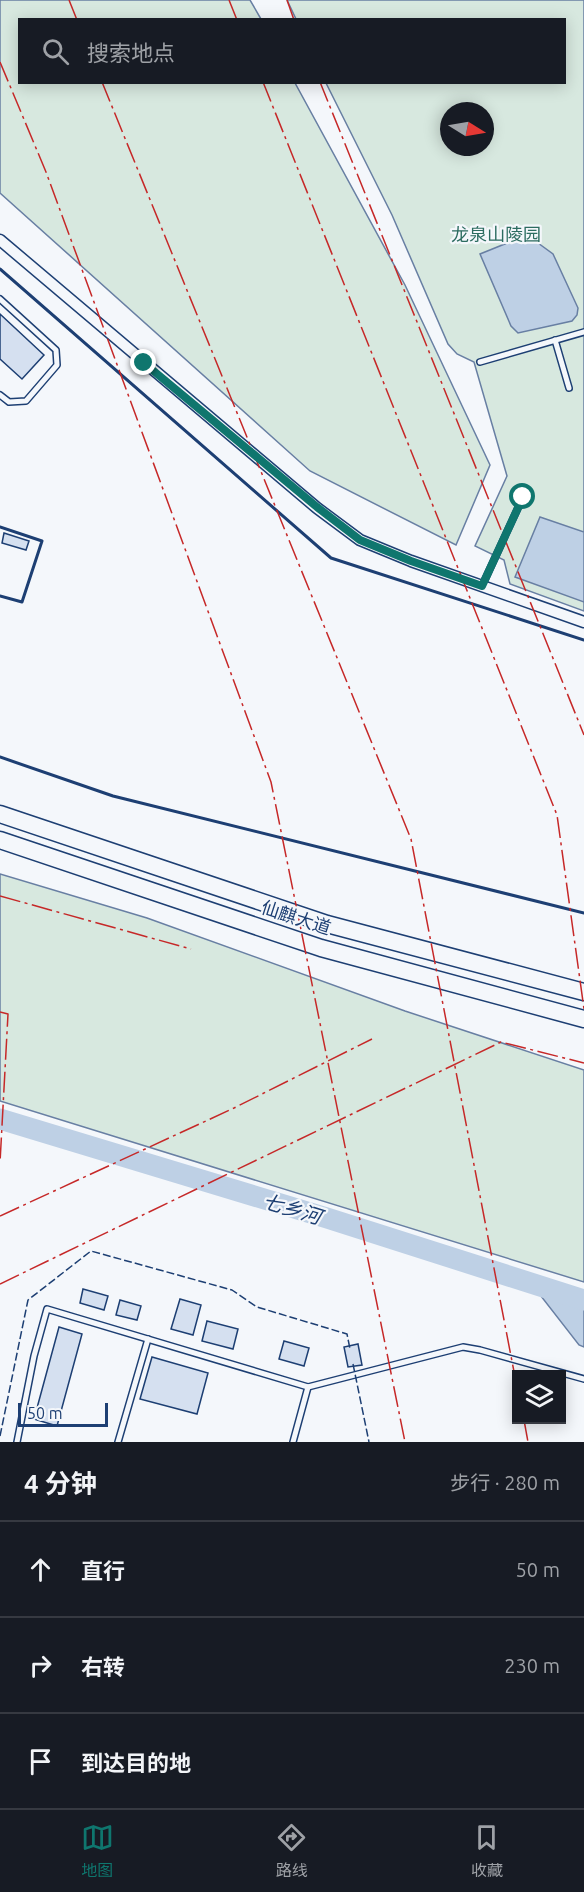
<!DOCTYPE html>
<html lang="zh">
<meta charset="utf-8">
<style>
:root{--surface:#171b24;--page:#20242c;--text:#f1f3f6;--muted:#9ea1a6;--line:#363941;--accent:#0f766e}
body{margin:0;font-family:Ubuntu,"Noto Sans SC",sans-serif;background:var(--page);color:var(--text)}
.controls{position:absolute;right:18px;bottom:18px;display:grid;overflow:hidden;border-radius:0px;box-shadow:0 3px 15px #0003}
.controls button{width:54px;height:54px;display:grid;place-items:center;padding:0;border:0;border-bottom:2px solid var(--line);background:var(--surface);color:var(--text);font:30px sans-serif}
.compass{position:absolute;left:440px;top:102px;width:54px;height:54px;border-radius:50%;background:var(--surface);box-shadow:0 3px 15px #0003;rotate:101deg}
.scale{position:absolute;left:18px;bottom:15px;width:90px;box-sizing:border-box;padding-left:6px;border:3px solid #1d3f73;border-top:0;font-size:16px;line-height:21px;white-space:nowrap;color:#1d3f73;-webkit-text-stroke:4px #f4f7fb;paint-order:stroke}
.stop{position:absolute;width:18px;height:18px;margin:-14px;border:4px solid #0f766e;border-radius:50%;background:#fff}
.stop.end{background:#0f766e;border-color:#fff;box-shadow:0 2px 6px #0008}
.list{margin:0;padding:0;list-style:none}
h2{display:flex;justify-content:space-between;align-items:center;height:78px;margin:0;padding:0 24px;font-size:26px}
h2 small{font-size:20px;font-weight:400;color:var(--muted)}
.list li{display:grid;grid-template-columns:39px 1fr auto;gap:18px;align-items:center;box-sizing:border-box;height:96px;padding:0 24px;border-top:2px solid var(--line)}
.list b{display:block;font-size:22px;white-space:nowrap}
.list em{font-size:20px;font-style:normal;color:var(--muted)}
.icon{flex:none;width:33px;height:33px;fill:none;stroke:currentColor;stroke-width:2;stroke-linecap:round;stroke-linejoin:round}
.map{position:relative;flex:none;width:584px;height:1442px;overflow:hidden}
.search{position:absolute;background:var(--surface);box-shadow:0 3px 15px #0003;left:18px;right:18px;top:18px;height:66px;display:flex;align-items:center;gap:15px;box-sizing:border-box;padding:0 21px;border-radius:0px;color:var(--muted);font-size:22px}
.sheet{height:366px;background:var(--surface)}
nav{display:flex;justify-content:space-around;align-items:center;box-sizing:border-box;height:84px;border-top:2px solid var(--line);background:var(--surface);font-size:16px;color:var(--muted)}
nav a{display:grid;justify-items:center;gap:3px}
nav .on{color:var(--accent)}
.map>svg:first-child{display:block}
.green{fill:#d7e8df;stroke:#687fa3;stroke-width:1.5;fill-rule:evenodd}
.water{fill:#bed0e5;stroke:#687fa3;stroke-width:1.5}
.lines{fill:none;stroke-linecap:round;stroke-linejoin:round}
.river{stroke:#bed0e5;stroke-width:21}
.building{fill:#d5e0f0;stroke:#1d3f73;stroke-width:1.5}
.service-casing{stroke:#1d3f73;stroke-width:8}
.minor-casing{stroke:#1d3f73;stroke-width:13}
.primary-casing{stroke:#1d3f73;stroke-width:19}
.service{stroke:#f4f7fb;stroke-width:5}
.minor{stroke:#f4f7fb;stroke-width:10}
.primary{stroke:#f4f7fb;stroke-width:16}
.fence{stroke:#1d3f73;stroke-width:1.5;stroke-dasharray:8 3;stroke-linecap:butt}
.wall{stroke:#1d3f73;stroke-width:3}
.power{stroke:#c62828;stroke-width:1.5;stroke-dasharray:21 4.5 3 4.5;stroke-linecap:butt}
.route{stroke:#0f766e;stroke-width:8}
.labels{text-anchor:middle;stroke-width:4.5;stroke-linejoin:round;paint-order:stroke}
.park-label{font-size:18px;fill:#2c6c60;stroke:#f4f7fb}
.street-label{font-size:18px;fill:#1d3f73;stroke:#f4f7fb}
.water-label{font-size:20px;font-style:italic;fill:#1d3f73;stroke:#f4f7fb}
</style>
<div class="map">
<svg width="584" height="1442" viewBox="0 0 584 1442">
<rect width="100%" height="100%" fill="#f4f7fb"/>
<g class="green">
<path d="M0,0h250l11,19 -241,1v62l275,1 110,202 85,180 -34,80 -146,-74 -310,-278z"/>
<path d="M287,0h297v611l-74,-27 -6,-24 -29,-14 32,-70 -33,-114 -17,-8 -9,-10 -56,-129 -66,-132 238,-1v-62l-268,-1zM449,111h36v36h-36z"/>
<path d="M0,874l147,44 258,93 179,59v212l-584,-181z"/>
</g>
<g class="water">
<path d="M527,235l26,19 25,54 -1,7 -5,6 -54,12 -7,-7 -31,-72z"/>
<path d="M540,517l44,15v70l-69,-25z"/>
<path d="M530,1282l54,17v48l-5,-2z"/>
</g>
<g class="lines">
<path class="river" d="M0,1119l327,99 257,82"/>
</g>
<g class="building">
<path d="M0,314l44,41 -22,24 -22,-20z"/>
<path d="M4,533l25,8 -3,9 -24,-7z"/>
<path d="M83,1289l25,7 -4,14 -24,-7z"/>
<path d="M180,1299l21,6 -8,30 -22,-6z"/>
<path d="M120,1300l21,6 -4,14 -21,-5z"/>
<path d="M207,1321l31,8 -5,20 -31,-8z"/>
<path d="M59,1327l23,7 -25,92 -23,-7z"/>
<path d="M284,1341l25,7 -5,18 -25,-7z"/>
<path d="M358,1344l4,21 -14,2 -4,-20z"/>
<path d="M152,1357l56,16 -11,41 -57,-15z"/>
</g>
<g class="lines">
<g class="service-casing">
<g id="service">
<path d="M0,299l56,51 1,15 -31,36 -17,1 -9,-7"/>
<path d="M555,340l14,48"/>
<path d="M480,362l104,-30"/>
<path d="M482,586l41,-89"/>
<path d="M17,1442l17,-86 13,-47 261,78 155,-40 17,3 104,29"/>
<path d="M118,1442l30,-103"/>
<path d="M293,1442l15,-55"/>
</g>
</g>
<g class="minor-casing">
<path id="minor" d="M0,240l317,268 43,32 51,21 173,61"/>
</g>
<g class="primary-casing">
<g id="primary">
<path d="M0,814l327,110 257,68"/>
<path d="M0,840l321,108 263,71"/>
</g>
</g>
<use href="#service" class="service"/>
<use href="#minor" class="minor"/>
<use href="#primary" class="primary"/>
<g class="fence">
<path d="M353,1364l16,78"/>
<path d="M0,1436l28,-136 63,-49 141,39 25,17 90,27 3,15"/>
</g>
<g class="wall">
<path d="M0,269l331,289 253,82"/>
<path d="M0,527l42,14 -20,61 -22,-6"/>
<path d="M0,757l113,39 471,117"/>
</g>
<g class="power">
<path d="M69,0l8,20"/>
<path d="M229,0l8,20"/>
<path d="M287,0l7,20"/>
<path d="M0,62l46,110 225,610 134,660"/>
<path d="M102,82l309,757 105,543"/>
<path d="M263,82l294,733 27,194"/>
<path d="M320,82l264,653"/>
<path d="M0,896l191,53"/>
<path d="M0,1012l8,2 -8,149"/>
<path d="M0,1216l234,-108 138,-69"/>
<path d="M0,1284l501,-242 83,21"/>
<path d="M524,1420l4,22"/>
</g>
</g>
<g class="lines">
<path class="route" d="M144,363l173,144 43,33 51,21 71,25 41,-89"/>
</g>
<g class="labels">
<g class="park-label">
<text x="496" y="241">龙泉山陵园</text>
</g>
<g class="street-label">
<text transform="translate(296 918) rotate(18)" y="6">仙麒大道</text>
</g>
<g class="water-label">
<text transform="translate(292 1209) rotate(17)" y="7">七乡河</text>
</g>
</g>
</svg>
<div class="controls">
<button><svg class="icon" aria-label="layers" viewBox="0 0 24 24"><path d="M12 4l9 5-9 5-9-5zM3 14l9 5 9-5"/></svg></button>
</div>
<svg class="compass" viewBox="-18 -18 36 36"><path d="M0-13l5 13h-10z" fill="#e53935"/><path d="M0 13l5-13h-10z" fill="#9ea1a6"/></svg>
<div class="scale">50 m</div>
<div class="stop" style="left:523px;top:497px"></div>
<div class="stop end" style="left:144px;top:363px"></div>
<div class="search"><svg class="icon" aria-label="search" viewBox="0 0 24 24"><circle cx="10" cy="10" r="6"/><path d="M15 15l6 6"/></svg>搜索地点</div>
</div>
<section class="sheet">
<h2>4 分钟<small>步行 · 280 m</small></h2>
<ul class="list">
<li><svg class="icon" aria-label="ahead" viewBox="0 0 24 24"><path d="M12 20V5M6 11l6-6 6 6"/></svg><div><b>直行</b></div><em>50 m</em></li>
<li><svg class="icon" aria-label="right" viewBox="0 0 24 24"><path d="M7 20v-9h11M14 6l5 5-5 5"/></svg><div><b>右转</b></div><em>230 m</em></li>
<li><svg class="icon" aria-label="arrive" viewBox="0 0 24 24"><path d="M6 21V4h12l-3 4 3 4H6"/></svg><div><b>到达目的地</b></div></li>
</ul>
</section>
<nav>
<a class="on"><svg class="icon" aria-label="map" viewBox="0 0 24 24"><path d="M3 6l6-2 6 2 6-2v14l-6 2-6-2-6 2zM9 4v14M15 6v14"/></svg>地图</a>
<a><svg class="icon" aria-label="directions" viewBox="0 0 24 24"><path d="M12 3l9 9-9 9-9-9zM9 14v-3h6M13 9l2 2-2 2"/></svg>路线</a>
<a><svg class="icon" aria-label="saved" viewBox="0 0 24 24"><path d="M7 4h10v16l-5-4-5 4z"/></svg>收藏</a>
</nav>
